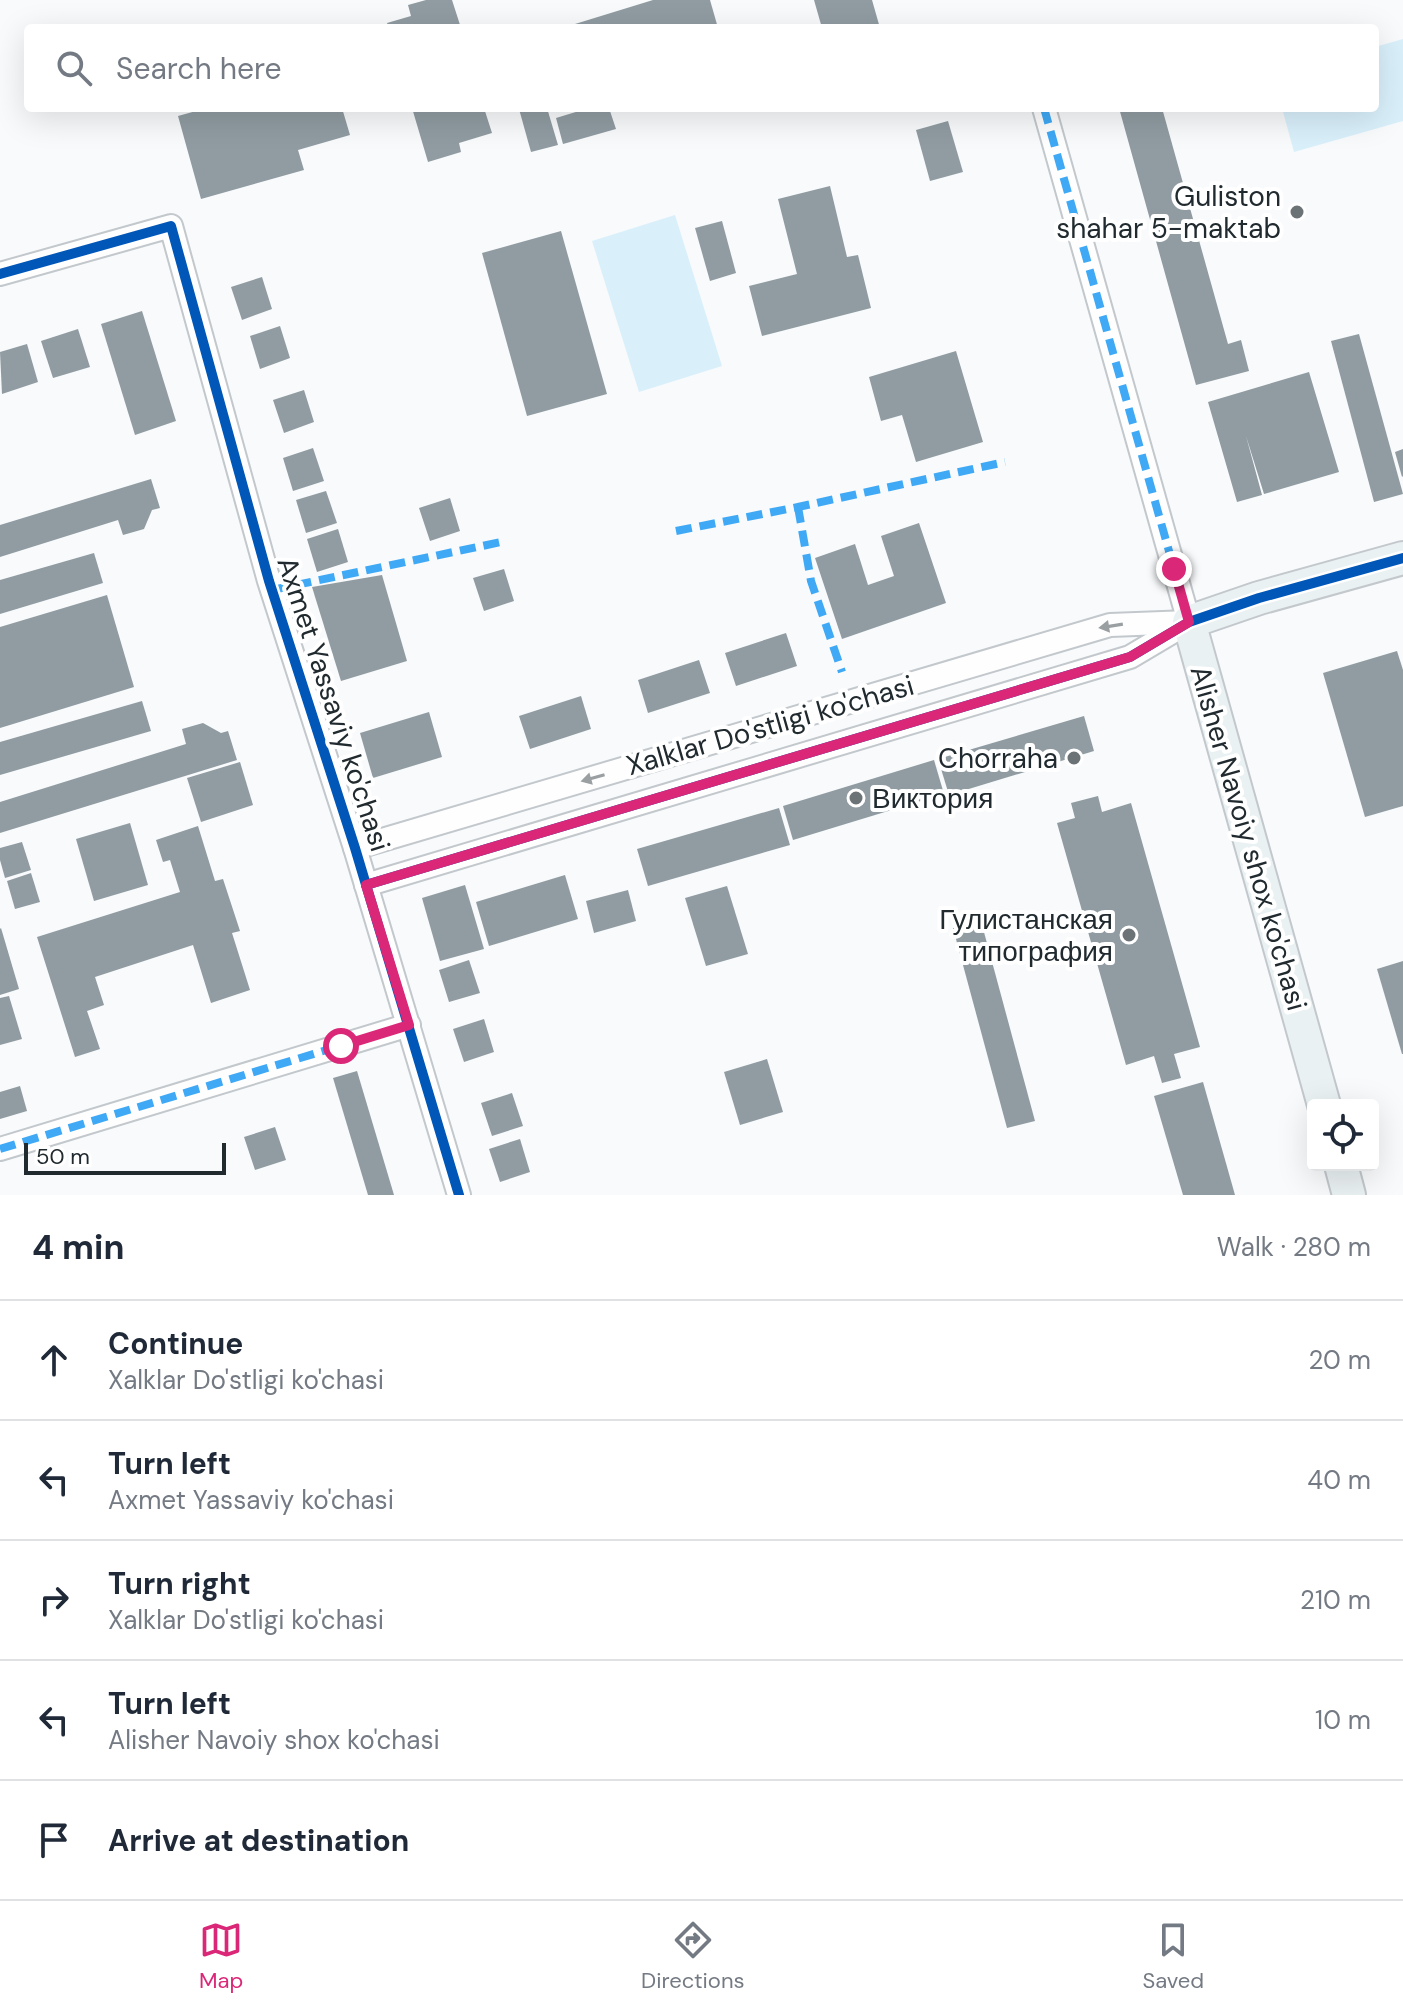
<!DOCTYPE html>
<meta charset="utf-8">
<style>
:root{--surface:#fff;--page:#f6f6f7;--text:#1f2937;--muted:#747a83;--line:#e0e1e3;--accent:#db2777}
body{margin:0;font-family:"DM Sans",sans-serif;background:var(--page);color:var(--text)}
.controls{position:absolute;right:24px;bottom:24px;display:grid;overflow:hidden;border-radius:8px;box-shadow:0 8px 32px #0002}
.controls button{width:72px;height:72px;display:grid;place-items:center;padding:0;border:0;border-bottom:2px solid var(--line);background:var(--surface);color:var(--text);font:40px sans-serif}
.scale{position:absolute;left:24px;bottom:20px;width:202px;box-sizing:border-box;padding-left:8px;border:4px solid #202a2f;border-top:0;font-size:22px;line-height:28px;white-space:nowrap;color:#202a2f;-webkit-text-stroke:6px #fff;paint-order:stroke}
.stop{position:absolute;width:24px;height:24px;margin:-18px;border:6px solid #db2777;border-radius:50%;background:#fff}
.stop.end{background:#db2777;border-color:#fff;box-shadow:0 2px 8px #0008}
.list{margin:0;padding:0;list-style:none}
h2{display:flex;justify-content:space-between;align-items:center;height:104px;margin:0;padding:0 32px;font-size:34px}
h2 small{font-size:26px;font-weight:400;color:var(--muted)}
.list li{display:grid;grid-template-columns:52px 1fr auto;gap:24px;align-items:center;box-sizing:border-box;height:120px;padding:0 32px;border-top:2px solid var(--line)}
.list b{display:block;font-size:30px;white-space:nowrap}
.list p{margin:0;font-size:26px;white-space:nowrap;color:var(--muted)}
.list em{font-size:26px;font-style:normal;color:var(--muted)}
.icon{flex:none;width:44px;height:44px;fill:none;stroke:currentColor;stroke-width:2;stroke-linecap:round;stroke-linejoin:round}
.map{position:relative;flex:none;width:1403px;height:1195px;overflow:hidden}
.search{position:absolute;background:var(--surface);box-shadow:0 8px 32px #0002;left:24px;right:24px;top:24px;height:88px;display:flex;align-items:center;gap:20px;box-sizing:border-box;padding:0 28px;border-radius:8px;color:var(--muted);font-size:30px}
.sheet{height:704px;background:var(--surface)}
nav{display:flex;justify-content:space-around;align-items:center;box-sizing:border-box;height:112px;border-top:2px solid var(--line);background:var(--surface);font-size:22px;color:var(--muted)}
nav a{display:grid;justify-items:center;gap:4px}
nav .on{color:var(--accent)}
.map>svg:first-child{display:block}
.green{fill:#d9f0fb}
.building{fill:#909ca2}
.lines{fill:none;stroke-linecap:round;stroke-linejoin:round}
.street-casing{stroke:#c3c8cc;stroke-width:26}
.secondary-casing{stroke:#c3c8cc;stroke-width:36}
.street{stroke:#fefeff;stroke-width:22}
.secondary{stroke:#eaf1f3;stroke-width:32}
.quiet{stroke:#3fa9f5;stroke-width:8;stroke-dasharray:16 8;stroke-linecap:butt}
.cycleway-casing{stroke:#fff;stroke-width:15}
.cycleway{stroke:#0057b8;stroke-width:10}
.oneway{fill:#9a9fa1}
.route{stroke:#db2777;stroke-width:10}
.poi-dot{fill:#6c7377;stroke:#fff;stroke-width:3}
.labels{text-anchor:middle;stroke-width:8;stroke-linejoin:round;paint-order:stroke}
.poi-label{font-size:28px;fill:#202a2f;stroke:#fff;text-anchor:end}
.street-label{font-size:28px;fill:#202a2f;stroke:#fff}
</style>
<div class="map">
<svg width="1403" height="1195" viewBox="0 0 1403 1195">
<rect width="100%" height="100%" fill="#f8fafc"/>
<g class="green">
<path d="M1403,39v82l-109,31 -12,-44h93v-61z"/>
<path d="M675,215l47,151 -83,26 -47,-151z"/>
</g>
<g class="building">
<path d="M426,0h26l9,28h-72l-2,-5 24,-7 -3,-11z"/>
<path d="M653,0h57l8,28h-156z"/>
<path d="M814,0h58l8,28h-58z"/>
<path d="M207,108h135l8,27 -52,15 6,20 -103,29 -23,-83z"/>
<path d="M412,108h72l8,25 -33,10 2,9 -33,10z"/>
<path d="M522,108h25l11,37 -27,7 -12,-43z"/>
<path d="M589,108h20l7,21 -53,15 -7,-26z"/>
<path d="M1119,108h43l66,236 13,-4 8,31 -53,14z"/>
<path d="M948,121l15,51 -33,9 -14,-51z"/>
<path d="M830,186l17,71 11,-2 13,53 -109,28 -13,-50 48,-12 -19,-75z"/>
<path d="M722,221l14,52 -26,8 -15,-53z"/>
<path d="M561,231l46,163 -80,22 -45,-163z"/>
<path d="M262,277l10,32 -30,11 -11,-33z"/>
<path d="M142,311l34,110 -41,14 -34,-111z"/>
<path d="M280,326l10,32 -30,11 -10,-33z"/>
<path d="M78,329l12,38 -37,11 -12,-37z"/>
<path d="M1359,334l44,160 -29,8 -43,-161z"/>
<path d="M27,344l11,38 -36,12 -2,-42z"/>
<path d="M956,351l27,91 -67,20 -14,-47 -21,6 -12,-44z"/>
<path d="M1309,372l30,100 -75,22 -18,-58 16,59 -25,7 -29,-100z"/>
<path d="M304,390l10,32 -30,11 -11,-33z"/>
<path d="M313,448l11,33 -31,10 -10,-33z"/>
<path d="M1403,449v27l-1,1 -7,-25z"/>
<path d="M151,479l9,29 -8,2 -8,19 -21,6 -5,-15 -118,37v-32z"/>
<path d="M326,491l11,32 -31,10 -10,-33z"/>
<path d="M450,498l10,33 -30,10 -11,-33z"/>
<path d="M919,523l27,80 -104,36 -27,-81 40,-14 13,41 26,-9 -13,-40z"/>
<path d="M338,529l10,33 -31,10 -10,-33z"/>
<path d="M94,553l9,30 -103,31v-34z"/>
<path d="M504,569l10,32 -30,10 -11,-33z"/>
<path d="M382,575l25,86 -66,20 -29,-94z"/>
<path d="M107,595l27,92 -134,41v-101z"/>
<path d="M786,633l11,33 -61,20 -11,-33z"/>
<path d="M1397,651l6,19v136l-38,11 -42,-144z"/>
<path d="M699,660l11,33 -62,20 -10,-33z"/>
<path d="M581,696l10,33 -61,20 -11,-33z"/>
<path d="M142,701l9,30 -151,44v-33z"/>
<path d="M429,712l13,45 -69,21 -13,-45z"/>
<path d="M1084,716l10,35 -145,44 -11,-36z"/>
<path d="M203,723l18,10 7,-2 9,29 -237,73v-31l186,-58 -4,-15z"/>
<path d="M934,760l10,34 -151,46 -10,-34z"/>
<path d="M240,762l13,43 -52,17 -14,-44z"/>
<path d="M1098,796l4,16 29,-9 69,244 -26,7 7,24 -19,5 -8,-27 -28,9 -69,-242 18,-5 -4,-15z"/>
<path d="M779,808l11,37 -142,41 -11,-37z"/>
<path d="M130,823l18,62 -54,16 -18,-62z"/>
<path d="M198,826l17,55 8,-2 17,52 -8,2 18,57 -39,13 -18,-58 -98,32 9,28 -17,6 13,38 -25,8 -38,-120 143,-45 -10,-32 -7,2 -7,-22z"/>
<path d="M22,842l9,28 -26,8 -5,-18v-12z"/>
<path d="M31,873l9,29 -25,7 -8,-28z"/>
<path d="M565,875l13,44 -89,27 -13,-44z"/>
<path d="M465,885l19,64 -44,12 -18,-63z"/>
<path d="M727,886l21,68 -42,12 -21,-68z"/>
<path d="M628,890l8,31 -42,12 -8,-32z"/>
<path d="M981,921l54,200 -28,7 -54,-200z"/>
<path d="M1,928l18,61 -19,6v-66z"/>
<path d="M469,960l11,33 -31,9 -10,-32z"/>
<path d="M1403,961v93h-1l-25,-85z"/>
<path d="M9,996l13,43 -22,6v-47z"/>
<path d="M484,1019l10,33 -30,10 -11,-33z"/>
<path d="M767,1059l16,53 -43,13 -16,-53z"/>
<path d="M357,1071l37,124h-26l-35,-117z"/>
<path d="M1203,1082l32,113h-52l-29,-99z"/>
<path d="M20,1086l7,25 -27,8v-27z"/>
<path d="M512,1093l11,33 -31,10 -11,-33z"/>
<path d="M275,1127l11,33 -31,10 -11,-33z"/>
<path d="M520,1139l10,33 -30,10 -11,-33z"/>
</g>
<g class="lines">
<g class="street-casing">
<g id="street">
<path d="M1044,108l145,514"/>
<path d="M0,274l171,-48 98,355 86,267 104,347"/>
<path d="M355,848l755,-223 79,-3"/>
<path d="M366,885l764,-228 54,-32"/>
<path d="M0,1149l409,-124"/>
</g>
</g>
<g class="secondary-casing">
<g id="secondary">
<path d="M1324,1105l-135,-483 70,-24 144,-40"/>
<path d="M1341,1165l8,30"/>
</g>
</g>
<use href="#street" class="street"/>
<use href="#secondary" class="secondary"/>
<g class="quiet">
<path d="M1044,108l145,514"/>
<path d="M798,507l13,74 31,91"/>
<path d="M676,531l122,-24 207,-45"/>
<path d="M272,590l234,-49"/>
<path d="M0,1149l409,-124"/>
</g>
<g class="cycleway-casing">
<g id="cycleway">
<path d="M0,274l171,-48 98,355 86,267 104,347"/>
<path d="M366,885l764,-228 59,-35 70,-24 144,-40"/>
</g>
</g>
<use href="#cycleway" class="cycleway"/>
</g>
<defs><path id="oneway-solid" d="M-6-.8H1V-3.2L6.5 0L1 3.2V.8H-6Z" transform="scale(2)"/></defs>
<g class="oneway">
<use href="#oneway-solid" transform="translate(1111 626) rotate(171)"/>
<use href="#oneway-solid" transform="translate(593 778) rotate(164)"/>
</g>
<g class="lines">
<path class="route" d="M341,1046l68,-21 -43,-140 764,-228 59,-35 -15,-53"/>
</g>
<g class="poi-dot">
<circle cx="1297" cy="212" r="8"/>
<circle cx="1074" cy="758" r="8"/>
<circle cx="856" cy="798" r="8"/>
<circle cx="1129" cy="935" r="8"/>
</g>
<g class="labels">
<g class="poi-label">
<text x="1281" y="206">Guliston<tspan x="1281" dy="32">shahar 5-maktab</tspan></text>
<text x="1058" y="768">Chorraha</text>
<text x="872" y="808" text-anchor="start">Виктория</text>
<text x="1113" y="929">Гулистанская<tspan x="1113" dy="32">типография</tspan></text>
</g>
<g class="street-label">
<text transform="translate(334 704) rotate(72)" y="10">Axmet Yassaviy ko'chasi</text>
<text transform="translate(770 725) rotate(-16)" y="10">Xalklar Do'stligi ko'chasi</text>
<text transform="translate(1249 838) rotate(74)" y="10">Alisher Navoiy shox ko'chasi</text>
</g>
</g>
</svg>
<div class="controls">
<button><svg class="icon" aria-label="locate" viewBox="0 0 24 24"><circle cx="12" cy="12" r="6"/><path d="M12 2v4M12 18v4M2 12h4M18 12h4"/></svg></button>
</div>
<div class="scale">50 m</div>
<div class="stop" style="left:341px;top:1046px"></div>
<div class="stop end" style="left:1174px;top:569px"></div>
<div class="search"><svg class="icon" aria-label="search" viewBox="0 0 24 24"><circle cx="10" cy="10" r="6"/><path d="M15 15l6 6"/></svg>Search here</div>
</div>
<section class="sheet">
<h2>4 min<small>Walk · 280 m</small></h2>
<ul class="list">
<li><svg class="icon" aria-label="ahead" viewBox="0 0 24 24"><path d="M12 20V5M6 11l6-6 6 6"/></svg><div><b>Continue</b><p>Xalklar Do'stligi ko'chasi</p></div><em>20 m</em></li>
<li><svg class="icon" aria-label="left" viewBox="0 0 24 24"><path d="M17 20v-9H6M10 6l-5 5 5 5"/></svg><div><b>Turn left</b><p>Axmet Yassaviy ko'chasi</p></div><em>40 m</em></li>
<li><svg class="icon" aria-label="right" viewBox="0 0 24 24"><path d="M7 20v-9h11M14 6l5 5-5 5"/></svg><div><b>Turn right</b><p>Xalklar Do'stligi ko'chasi</p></div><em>210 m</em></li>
<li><svg class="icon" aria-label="left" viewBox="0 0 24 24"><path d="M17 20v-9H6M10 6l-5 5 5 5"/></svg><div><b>Turn left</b><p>Alisher Navoiy shox ko'chasi</p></div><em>10 m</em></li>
<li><svg class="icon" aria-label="arrive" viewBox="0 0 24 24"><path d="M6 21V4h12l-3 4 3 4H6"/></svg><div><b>Arrive at destination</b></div></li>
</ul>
</section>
<nav>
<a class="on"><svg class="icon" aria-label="map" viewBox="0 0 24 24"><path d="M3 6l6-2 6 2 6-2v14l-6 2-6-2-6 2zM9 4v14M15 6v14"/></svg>Map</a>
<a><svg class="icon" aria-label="directions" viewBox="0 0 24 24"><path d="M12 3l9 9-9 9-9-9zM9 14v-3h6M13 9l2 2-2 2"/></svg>Directions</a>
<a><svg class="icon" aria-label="saved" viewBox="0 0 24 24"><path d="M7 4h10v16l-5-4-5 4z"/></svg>Saved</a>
</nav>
